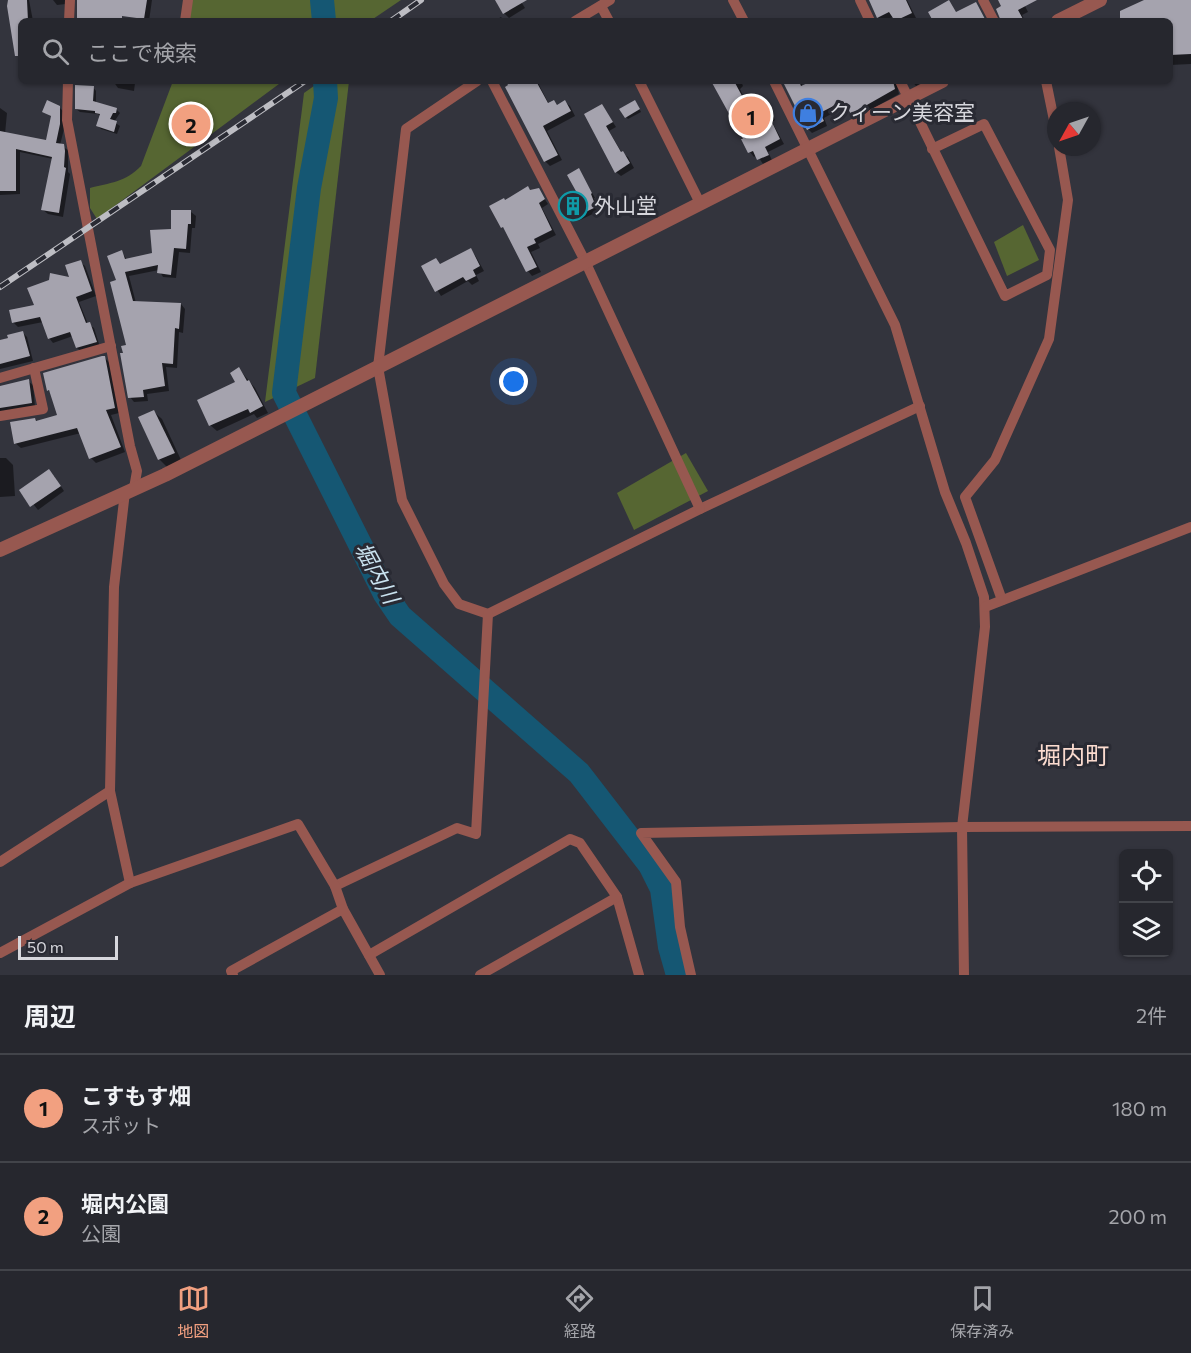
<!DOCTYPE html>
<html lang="ja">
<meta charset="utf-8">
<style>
:root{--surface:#26272e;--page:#32333a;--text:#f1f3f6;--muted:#a4a5aa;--line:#42444a;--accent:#f2a080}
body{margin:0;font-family:Commissioner,"Noto Sans JP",sans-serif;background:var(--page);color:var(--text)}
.controls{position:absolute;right:18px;bottom:18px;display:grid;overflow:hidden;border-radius:9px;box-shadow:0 2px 4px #0004}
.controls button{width:54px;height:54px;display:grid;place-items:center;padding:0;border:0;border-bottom:2px solid var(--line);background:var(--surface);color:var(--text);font:30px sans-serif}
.compass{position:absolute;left:1047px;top:102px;width:54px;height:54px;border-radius:50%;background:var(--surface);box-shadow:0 2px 4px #0004;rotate:230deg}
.scale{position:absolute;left:18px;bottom:15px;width:100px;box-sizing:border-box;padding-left:6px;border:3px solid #d7d7dd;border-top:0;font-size:16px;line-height:21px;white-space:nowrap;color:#d7d7dd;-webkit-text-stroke:4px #292a33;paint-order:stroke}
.you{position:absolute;left:514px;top:382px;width:21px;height:21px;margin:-15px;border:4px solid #fff;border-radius:50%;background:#1a73e8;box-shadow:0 0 0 9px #1a73e833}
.badge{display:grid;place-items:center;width:39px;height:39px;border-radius:50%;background:var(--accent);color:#111;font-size:20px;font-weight:700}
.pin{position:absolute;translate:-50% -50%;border:3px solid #fff;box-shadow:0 2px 6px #0006}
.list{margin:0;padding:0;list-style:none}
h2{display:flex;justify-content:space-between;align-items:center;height:78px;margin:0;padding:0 24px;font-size:26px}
h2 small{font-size:20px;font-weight:400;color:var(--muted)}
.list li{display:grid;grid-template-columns:39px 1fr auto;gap:18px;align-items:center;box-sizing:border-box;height:108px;padding:0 24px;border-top:2px solid var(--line)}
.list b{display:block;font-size:22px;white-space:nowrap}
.list p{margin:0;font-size:20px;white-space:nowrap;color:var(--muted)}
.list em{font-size:20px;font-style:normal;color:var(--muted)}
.icon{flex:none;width:33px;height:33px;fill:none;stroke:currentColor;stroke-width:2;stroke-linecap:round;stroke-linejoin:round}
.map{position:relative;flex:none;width:1191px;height:975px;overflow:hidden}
.search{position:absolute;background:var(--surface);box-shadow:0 2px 4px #0004;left:18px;right:18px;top:18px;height:66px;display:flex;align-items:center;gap:15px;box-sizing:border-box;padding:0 21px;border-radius:9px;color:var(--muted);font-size:22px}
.sheet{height:294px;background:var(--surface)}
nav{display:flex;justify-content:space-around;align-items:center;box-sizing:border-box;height:84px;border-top:2px solid var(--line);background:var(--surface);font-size:16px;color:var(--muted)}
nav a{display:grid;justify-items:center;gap:3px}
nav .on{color:var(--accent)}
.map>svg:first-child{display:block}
.green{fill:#566632}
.shadow{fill:#0007}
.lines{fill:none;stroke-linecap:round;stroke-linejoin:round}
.river{stroke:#155773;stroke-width:24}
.building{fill:#a5a3ae}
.minor{stroke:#975850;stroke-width:10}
.tertiary{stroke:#975850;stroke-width:14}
.rail-casing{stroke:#bdbdc3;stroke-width:6}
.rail{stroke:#292a33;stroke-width:4;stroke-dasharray:11;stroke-linecap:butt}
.labels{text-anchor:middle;stroke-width:6;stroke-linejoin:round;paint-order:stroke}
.poi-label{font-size:21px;fill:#d7d7dd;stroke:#292a33;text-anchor:start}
.water-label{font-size:22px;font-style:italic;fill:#cae3f0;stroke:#292a33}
.quarter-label{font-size:24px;fill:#fbdbcf;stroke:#292a33}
</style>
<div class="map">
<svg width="1191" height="975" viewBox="0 0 1191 975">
<rect width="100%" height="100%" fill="#33343d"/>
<g class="green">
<path d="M191,0h210l-31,21h-181z"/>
<path d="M173,81h110l-186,138 -7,-11v-20c19,-5 36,-6 51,-22z"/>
<path d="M321,81h28l-34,297 -50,24 39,-309z"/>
<path d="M1023,225l16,35 -32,16 -13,-34z"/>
<path d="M686,453l22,38 -74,39 -17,-37z"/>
</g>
<g class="shadow">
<path d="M9,0h20l4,21h-12v27z"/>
<path d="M53,0h15l-2,4 -9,1z"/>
<path d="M140,0h12l-3,21h-5l-3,-3z"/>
<path d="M500,0h20l5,8 -16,10 -5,-5z"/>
<path d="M870,0h37l9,18 -7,3h-14l-2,-4 -11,4 -4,-4z"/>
<path d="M1000,0h22l6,12 -6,3 3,6h-22v-14z"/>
<path d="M1147,0h44v64l-21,1v-44h-48z"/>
<path d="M501,17l3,4h-10z"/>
<path d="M113,81h20l2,2 -1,8 -16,-3z"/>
<path d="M508,81h29l12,23 5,-3 4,5 7,-4 5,4 5,10 -28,15 15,29 -12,6 -5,-5z"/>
<path d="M713,81h28l2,5 -3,3 9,19 13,-7 5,4 8,15 -3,2 12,22 -16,8 4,8 -9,4 -6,-9 -3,2 -4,-5 -5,-13z"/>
<path d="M787,81h13l3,6 12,-6h85l-3,4 2,9 -43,24 -9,-13 -23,13 3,8 -15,7 -4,-4z"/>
<path d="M912,81h13l-9,5z"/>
<path d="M93,87l3,4v12l20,6 4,4 -6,9 6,4 -3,8 -16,-5 -3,-3 2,-10 -2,-2 -18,-2 -4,-3z"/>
<path d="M637,104l4,8 -13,7 -2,-2z"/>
<path d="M602,105l14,22 -7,4 13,22 6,4 6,11 -13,8 -5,-4 -30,-58z"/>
<path d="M59,107l5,5v17l-4,16 8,5v22l2,2 -7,43 -15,-3 -5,-4 10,-51 -33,-7v42l-20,1v-87l7,5 -2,21 42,7 5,-24 -8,-5z"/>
<path d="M579,170l16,28h-1l5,13 -21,10 -4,-4 5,-24z"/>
<path d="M538,189l10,15 -6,4 14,27 -18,9 2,4 -9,4 10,20 -9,4 -4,-5 -21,-40 -4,-4 2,-25z"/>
<path d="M191,212l5,4 -1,12h-3l-2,25 -11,-1 -3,26 -13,-1 -4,-7 -30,6 7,27 45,1 4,5 -2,24 -4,-1 -2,36 -11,-1 3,24 -22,3 1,7 -14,1 -4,-5 -6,-43 4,-8 -10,-65 4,-29 5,8 26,-6z"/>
<path d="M471,250l4,5 9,16 -8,4 3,6 -7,4 -4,-4 -27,15 -18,-29 13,-7 5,5z"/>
<path d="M80,262l5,4 11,30 -17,6 9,22 6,4 6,19 -18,5 -5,-4 -4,-12 -20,7 -4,-5 -6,-16 -25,5 -5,-5 58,-43z"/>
<path d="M22,332l5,5 6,24 -33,8v-28z"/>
<path d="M105,358l5,5 9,50 -8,2 14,37 -29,11 -5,-5 -10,-25 -60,15 -6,-5 20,-24 3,3 20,-6 -6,-22 -4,-4z"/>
<path d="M239,369l16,19 13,25 -11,5 -3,-4 -37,17 -7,-6 27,-42z"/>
<path d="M28,381l5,4 2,22 -35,8v-28z"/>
<path d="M154,412l8,7 19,41 -14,7 -8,-8z"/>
<path d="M0,458h6l7,7 2,31 -15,1z"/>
<path d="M54,476l10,15 -26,19 -4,-5 -2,-22z"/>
</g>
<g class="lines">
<g class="river">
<path d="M322,0l2,21"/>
<path d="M325,81l1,17 -17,90 -25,205 101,201 15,22 179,157 71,92 12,24 8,58 8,28"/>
</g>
</g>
<g class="building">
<path d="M8,0h19l1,21h-7v35h-6l-8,-50z"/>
<path d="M77,0h70l-3,19 -22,-3v5h-45z"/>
<path d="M495,0h32l-24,14z"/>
<path d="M869,0h37l6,13 -17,8 -6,-9 -12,6z"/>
<path d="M949,0l7,12 20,-10 10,19h-53l-5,-9z"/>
<path d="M998,0h39l-19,10 6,11h-23l-5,-12 5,-3z"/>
<path d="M1144,0h47v54l-21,1v-34h-50v-10z"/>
<path d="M506,81h30l12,22 6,-3 3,5 8,-5 6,11 -28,15 15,29 -14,7 -39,-75 3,-2z"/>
<path d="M711,81h23l14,26 14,-8 10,16 -3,1 11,23 -15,8 4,8 -12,5 -4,-9 -5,2 -7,-14h2z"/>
<path d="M789,81h10l2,5 11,-5h81l2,8 -44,25 -8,-13 -23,12 4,8 -17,9 -23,-46z"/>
<path d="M75,85l19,1 -1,15 24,7 -1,5h-3l-3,6 7,2 -3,11 -18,-6 4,-12 -5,-1v-2l-20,-2z"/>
<path d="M47,100l13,6v18l-4,19 8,1 1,7 -1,16 2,1 -7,45 -18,-3 11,-53 -36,-8v42h-16v-60l46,9 5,-24 -9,-4z"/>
<path d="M635,100l5,9 -15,9 -6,-9z"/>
<path d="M602,104l11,18 -7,4 15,26 2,-1 7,12 -15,10 -31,-59z"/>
<path d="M579,168l13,25 -1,1 5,13 -23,11 -10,-19 14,-6 -10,-18z"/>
<path d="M528,186l2,4 9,-2 6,11 -6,4 13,27 -18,9 2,4 -9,4 10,20 -11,5 -23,-45 -2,1 -12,-22 15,-8 1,2z"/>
<path d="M171,210h20v14h-3l-2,25 -12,-1 -3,27 -14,-2 1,-8 -33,7 8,29 48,2 -2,26 -4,-1 -2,36 -11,-1 3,23 -22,4 1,7 -16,1 -8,-45h3l-2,-7 5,-1 -16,-63 6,-2 -9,-24 15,-6 3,9 27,-6 -2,-23 21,-1z"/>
<path d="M471,248l9,18 -7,4 3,6 -10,5 -3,-4 -28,15 -14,-26 15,-8 4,6z"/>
<path d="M81,260l11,31 -16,6 10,26 4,-1 7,20 -21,6 -6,-16 -22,7 -8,-22 -28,6 -3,-13 25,-5 -7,-17 22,-8 1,-7 19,4 -4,-12z"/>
<path d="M23,331l7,25 -30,8v-24l8,-2 -1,-3z"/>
<path d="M102,356h3l10,52 -9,2 15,37 -32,12 -12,-31 -63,16 -4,-22 25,-4 1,3 21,-6 -8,-25 -2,1 -4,-18z"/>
<path d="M239,367l8,14 2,-1 14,26 -13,7 -2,-4 -39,17 -12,-26 38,-18 -5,-9z"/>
<path d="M29,379l3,24 -32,5v-22z"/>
<path d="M154,410l21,43 -17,7 -20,-43z"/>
<path d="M49,469l12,17 -31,21 -11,-17z"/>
</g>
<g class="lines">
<g class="minor">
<path d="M733,0l11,21"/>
<path d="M860,0l10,21"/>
<path d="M983,0l11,21"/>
<path d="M601,6l8,15"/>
<path d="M69,21l1,-21"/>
<path d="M185,21l3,-21"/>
<path d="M575,21l35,-21"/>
<path d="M68,81l-1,39 63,326 7,25 -3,17"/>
<path d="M477,81l-71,48 -28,238 24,133 42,84 15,20 29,10 212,-105 220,-103"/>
<path d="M492,81l93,180 115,248"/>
<path d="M639,81l61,122"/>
<path d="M774,81l121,244 50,167 21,51 18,54 1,30 -23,200 2,148"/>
<path d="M900,81l105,215 42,-21 3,-25 -66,-126 -52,25"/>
<path d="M1046,81l10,49"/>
<path d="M0,378l111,-32"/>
<path d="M0,416l43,-7 -9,-41"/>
<path d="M125,492l-11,95 -4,204 20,92"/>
<path d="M1002,600l-37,-103 30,-37 54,-121 19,-139 -9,-53"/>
<path d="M985,607l206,-80"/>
<path d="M0,862l110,-71"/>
<path d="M335,886l122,-58 19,6 12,-220"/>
<path d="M617,897l22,78"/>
<path d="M0,953l130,-70 168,-59 37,62 8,23 37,66"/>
<path d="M369,955l201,-116 10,4 37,54 -137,78"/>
<path d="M233,975l-2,-4 112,-62"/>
<path d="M691,975l-11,-48 -4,-45 -35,-49 321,-6 229,-1"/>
</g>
<g class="tertiary">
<path d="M1058,21l42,-21"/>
<path d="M0,550l165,-75 777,-394"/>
</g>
<g class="rail-casing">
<g id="rail">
<path d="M391,21l30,-21"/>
<path d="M0,287l305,-206"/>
</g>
</g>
<use href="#rail" class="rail"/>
</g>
<defs>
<g id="shop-ring" transform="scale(1.5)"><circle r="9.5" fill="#292a33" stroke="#3f7fe0" stroke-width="1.5"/><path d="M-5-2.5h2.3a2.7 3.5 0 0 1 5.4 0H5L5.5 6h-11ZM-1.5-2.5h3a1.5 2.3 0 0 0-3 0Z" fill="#3f7fe0"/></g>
<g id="building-ring" transform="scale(1.5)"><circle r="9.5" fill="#292a33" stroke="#0f9aa8" stroke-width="1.5"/><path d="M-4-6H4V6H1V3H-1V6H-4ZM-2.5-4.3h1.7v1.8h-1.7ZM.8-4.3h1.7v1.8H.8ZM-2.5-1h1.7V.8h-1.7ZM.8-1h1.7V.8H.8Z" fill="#0f9aa8"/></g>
</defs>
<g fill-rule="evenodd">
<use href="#shop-ring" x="808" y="113"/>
<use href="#building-ring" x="573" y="206"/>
</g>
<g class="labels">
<g class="poi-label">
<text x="829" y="120">クィーン美容室</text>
<text x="594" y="213">外山堂</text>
</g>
<g class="water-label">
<text transform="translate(377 573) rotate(61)" y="8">堀内川</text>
</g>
<g class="quarter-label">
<text x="1073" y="764">堀内町</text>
</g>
</g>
</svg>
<div class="controls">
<button><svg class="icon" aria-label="locate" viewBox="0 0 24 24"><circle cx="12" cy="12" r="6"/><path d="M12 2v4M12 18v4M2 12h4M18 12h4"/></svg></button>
<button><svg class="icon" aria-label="layers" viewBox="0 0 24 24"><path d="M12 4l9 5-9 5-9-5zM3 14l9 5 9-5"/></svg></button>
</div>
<svg class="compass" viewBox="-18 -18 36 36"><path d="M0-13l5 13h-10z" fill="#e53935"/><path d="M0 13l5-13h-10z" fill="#a4a5aa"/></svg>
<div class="scale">50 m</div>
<div class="you"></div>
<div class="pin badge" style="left:751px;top:116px">1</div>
<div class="pin badge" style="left:191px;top:124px">2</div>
<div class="search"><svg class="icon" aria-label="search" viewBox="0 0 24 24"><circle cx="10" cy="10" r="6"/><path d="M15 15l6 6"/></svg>ここで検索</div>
</div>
<section class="sheet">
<h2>周辺<small>2件</small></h2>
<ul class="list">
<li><span class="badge">1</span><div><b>こすもす畑</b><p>スポット</p></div><em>180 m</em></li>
<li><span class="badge">2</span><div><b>堀内公園</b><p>公園</p></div><em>200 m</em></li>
</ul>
</section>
<nav>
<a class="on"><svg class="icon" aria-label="map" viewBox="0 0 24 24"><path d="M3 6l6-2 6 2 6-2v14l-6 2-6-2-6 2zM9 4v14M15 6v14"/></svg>地図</a>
<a><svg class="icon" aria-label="directions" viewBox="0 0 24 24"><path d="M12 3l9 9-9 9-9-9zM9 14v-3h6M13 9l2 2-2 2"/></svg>経路</a>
<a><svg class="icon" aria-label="saved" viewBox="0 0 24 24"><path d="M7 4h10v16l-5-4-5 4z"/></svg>保存済み</a>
</nav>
